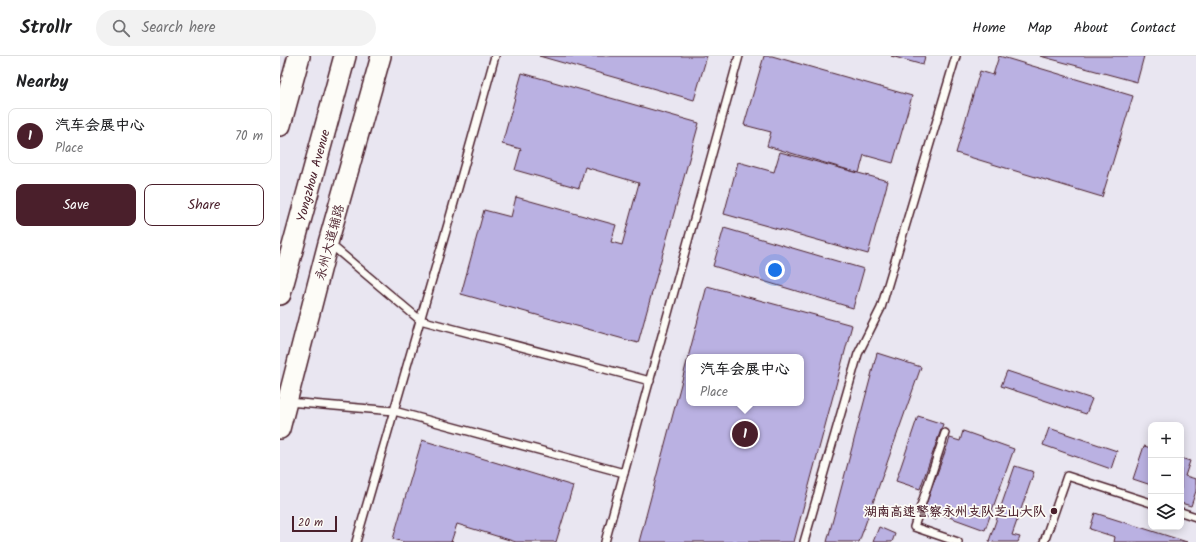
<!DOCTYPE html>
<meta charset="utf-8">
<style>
:root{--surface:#fff;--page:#f2f2f2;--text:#202124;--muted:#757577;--line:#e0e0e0;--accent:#4a1f2b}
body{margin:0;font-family:Kalam,"LXGW WenKai TC",sans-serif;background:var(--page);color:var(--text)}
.controls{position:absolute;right:12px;bottom:12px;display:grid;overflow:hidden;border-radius:8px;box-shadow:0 2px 10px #0003}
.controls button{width:36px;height:36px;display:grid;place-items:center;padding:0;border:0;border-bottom:1px solid var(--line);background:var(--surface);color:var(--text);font:20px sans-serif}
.scale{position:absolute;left:12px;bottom:10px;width:45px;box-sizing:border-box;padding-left:4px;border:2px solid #4a1f2b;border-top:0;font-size:11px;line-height:14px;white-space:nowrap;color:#4a1f2b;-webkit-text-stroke:3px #fdfcf7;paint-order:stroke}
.you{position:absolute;left:495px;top:214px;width:14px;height:14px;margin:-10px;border:3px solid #fff;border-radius:50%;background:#1a73e8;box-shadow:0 0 0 6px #1a73e833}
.badge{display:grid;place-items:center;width:26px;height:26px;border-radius:50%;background:var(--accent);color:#fff;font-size:13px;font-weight:700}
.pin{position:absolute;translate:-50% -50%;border:2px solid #fff;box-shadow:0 1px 4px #0006}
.popup{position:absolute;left:406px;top:298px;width:118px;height:52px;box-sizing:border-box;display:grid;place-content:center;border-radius:8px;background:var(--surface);filter:drop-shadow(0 1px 3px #0005);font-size:13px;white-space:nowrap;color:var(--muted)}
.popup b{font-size:15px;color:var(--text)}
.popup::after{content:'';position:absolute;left:50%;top:100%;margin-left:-8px;border:8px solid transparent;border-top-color:var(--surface)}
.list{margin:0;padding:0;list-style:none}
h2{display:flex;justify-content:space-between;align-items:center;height:52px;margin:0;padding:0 16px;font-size:17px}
h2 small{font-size:13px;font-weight:400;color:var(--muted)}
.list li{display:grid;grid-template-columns:26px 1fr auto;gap:12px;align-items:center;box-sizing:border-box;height:56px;margin:0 8px 8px;padding:0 8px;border:1px solid var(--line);border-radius:8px}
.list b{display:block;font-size:15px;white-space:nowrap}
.list p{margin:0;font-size:13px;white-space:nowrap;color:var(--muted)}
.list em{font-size:13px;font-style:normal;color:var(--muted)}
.actions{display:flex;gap:8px;padding:12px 16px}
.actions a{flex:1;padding:9px 0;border:1px solid var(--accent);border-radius:8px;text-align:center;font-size:14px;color:var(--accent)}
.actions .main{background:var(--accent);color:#fff}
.icon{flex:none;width:22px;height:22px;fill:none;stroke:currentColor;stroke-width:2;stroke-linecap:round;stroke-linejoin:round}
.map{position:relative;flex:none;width:916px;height:486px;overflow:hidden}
header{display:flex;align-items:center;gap:24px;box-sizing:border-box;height:56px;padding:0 20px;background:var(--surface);border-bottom:1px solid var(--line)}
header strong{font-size:19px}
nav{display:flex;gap:22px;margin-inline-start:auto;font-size:14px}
.search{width:280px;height:36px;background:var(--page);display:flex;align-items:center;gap:10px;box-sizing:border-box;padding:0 14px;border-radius:22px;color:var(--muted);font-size:15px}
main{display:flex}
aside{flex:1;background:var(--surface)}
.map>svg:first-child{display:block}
.building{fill:#bab1e2;stroke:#4a1f2b;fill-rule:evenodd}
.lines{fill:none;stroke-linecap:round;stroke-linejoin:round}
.service-casing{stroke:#4a1f2b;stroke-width:10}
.secondary-casing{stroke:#4a1f2b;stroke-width:22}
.primary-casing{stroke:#4a1f2b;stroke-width:24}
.service{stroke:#fdfcf7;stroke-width:7}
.secondary{stroke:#fdfcf7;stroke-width:19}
.primary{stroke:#fdfcf7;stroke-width:21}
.poi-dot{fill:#4a1f2b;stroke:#fdfcf7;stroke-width:1.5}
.labels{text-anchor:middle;stroke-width:3.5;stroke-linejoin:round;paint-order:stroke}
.street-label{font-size:13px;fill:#4a1f2b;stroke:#fdfcf7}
.poi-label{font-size:13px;font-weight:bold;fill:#4a1f2b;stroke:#fdfcf7;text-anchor:end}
</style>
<header>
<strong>Strollr</strong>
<div class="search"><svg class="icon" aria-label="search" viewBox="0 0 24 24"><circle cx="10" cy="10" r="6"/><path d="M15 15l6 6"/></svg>Search here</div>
<nav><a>Home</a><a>Map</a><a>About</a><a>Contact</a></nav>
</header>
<main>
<aside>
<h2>Nearby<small></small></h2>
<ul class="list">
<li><span class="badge">1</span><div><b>汽车会展中心</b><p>Place</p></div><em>70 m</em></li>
</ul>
<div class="actions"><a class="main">Save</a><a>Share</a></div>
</aside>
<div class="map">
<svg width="916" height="486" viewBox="0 0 916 486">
<rect width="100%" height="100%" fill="#e9e6f1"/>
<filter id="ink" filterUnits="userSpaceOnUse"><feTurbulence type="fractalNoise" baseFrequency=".025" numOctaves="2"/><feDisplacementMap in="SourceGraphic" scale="8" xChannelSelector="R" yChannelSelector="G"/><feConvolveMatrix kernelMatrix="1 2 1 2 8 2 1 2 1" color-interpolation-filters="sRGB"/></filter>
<g filter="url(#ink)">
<g class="building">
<path d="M259,0h168l-13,44z"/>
<path d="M484,0h8l140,40 -19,67 -29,-8 -5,18 -92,-27 4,-14 -27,-7z"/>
<path d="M611,0h34l-2,9z"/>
<path d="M719,0l134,40 -31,101 -146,-44 24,-82 13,4z"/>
<path d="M760,0h104l-7,26z"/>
<path d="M242,17l177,50 -61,220 -177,-49 23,-84 27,7 5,-20 100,28 -5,17 11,3 17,-62 -54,-16 -6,21 -64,-18 6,-21 -19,-5z"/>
<path d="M500,96l108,29 -20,73 -144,-40 14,-52 36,10z"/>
<path d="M444,172l140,41 -11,39 -140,-42z"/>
<path d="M427,230l145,39 -58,217h-155zM409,301h112v46h-112z"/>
<path d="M597,297l44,14 -62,175h-32z"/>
<path d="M727,315l85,28 -6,15 -85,-28z"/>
<path d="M638,360l25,8 -23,65 -24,-8z"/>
<path d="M769,372l68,23 -6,18 -68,-24z"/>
<path d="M683,375l51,18 -29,81 -47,-17 -2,7 -14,-5 28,-77 10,3z"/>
<path d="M142,384l151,46 -17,56h-40l-59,-18 -6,18h2h-49l-11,-3z"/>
<path d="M864,390l7,2v37l-18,-6z"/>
<path d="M901,402l9,3 -5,15 11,3v12l-5,15 -10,-3z"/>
<path d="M735,410l19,6 -22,63 8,2 -2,5h-25l-4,-1z"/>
<path d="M815,457l92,29h-73l1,-5 -25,-8z"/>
<path d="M599,471l16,7 -3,8h-19z"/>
</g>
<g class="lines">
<g class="service-casing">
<g id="service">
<path d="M50,188l90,76 230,61"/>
<path d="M8,346l106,9 230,62"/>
<path d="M665,377l-31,94 44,15"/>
<path d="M901,456l15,5"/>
<path d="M76,486l92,-318 47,-168"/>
<path d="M325,486l134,-486"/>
<path d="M524,486l54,-188 23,-46 75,-252"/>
<path d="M764,486l23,-66 84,27"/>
</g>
</g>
<g class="secondary-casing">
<path id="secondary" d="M0,373l48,-186 53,-187"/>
</g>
<g class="primary-casing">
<g id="primary">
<path d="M0,69l19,-69"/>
<path id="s1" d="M0,238l65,-238"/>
</g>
</g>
<use href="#service" class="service"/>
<use href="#secondary" class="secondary"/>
<use href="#primary" class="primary"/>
</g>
</g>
<circle class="poi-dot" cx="774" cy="455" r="4"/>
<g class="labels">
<g class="street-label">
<text dy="5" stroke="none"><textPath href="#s1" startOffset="123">Yongzhou Avenue</textPath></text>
<text transform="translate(49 186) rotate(-75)" y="5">永州大道辅路</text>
</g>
<g class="poi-label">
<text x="766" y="460">湖南高速警察永州支队芝山大队</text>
</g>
</g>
</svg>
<div class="controls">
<button>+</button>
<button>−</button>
<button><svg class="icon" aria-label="layers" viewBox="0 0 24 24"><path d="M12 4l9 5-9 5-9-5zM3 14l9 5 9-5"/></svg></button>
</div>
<div class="scale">20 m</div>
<div class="you"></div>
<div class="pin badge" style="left:465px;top:378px">1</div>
<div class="popup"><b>汽车会展中心</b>Place</div>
</div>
</main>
